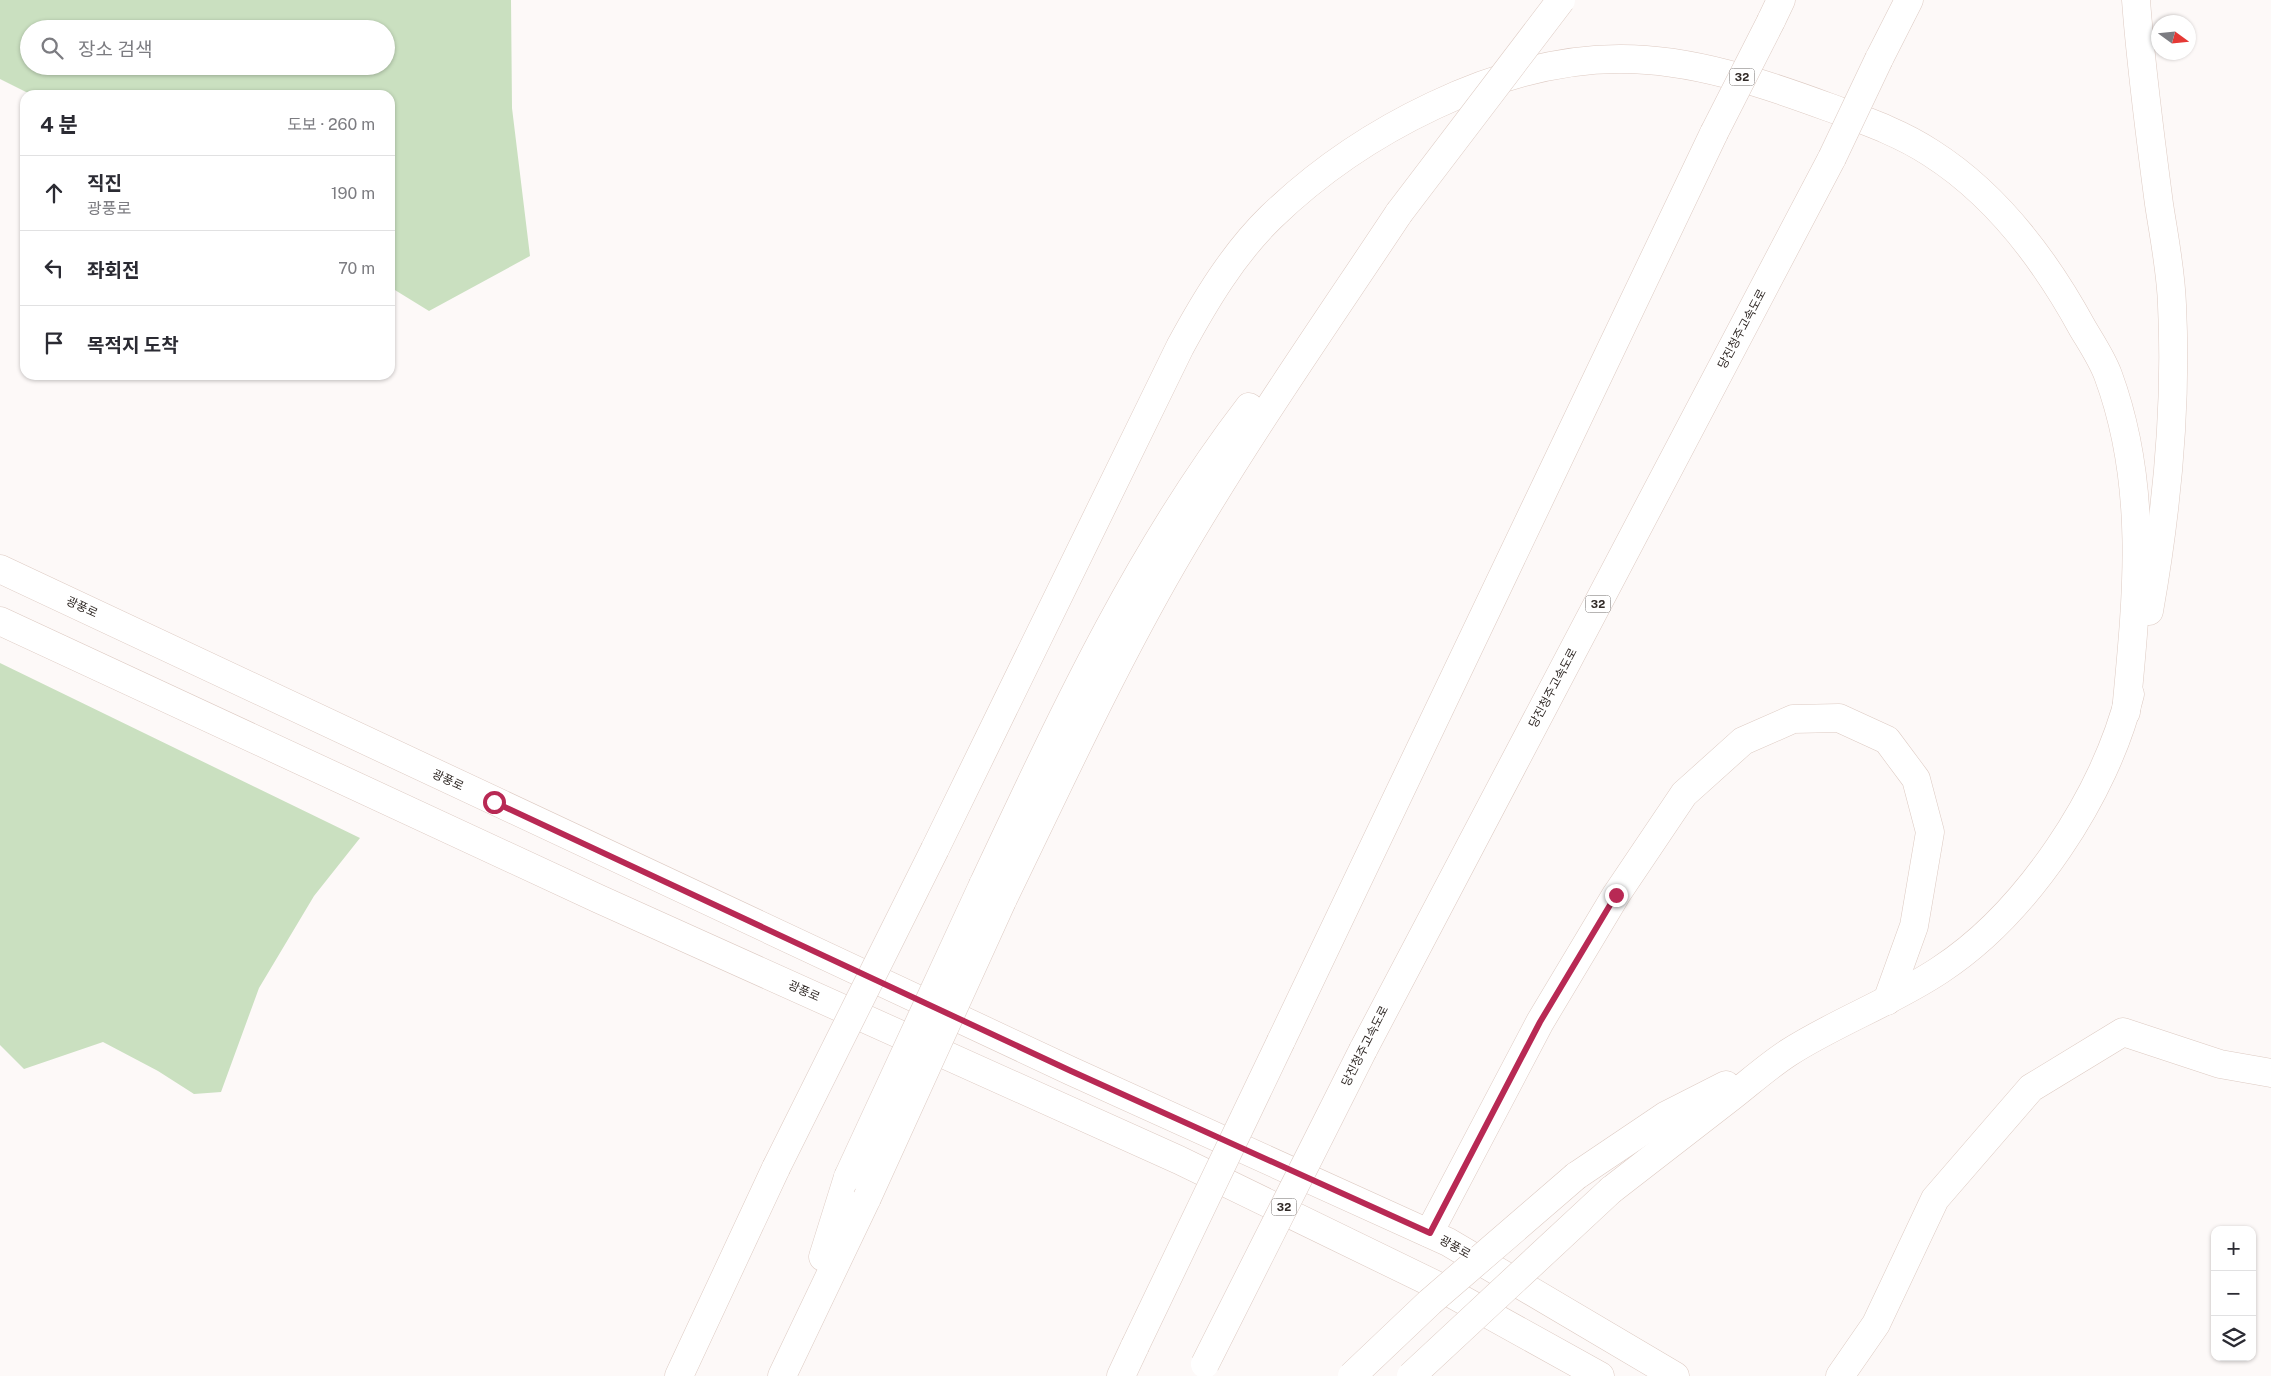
<!DOCTYPE html>
<html lang="ko">
<meta charset="utf-8">
<style>
:root{--surface:#fff;--page:#f2f2f3;--text:#2b2b33;--muted:#7c7c81;--line:#e1e1e2}
body{margin:0;font-family:"Public Sans","Noto Sans KR",sans-serif;background:var(--page);color:var(--text)}
.controls{position:absolute;right:15px;bottom:15px;display:grid;overflow:hidden;border-radius:10px;box-shadow:0 1px 4px #0004}
.controls button{width:45px;height:45px;display:grid;place-items:center;padding:0;border:0;border-bottom:1px solid var(--line);background:var(--surface);color:var(--text);font:25px sans-serif}
.compass{position:absolute;left:2151px;top:15px;width:45px;height:45px;border-radius:50%;background:var(--surface);box-shadow:0 1px 4px #0004;rotate:105deg}
.stop{position:absolute;width:15px;height:15px;margin:-11px;border:4px solid #b82954;border-radius:50%;background:#fff}
.stop.end{background:#b82954;border-color:#fff;box-shadow:0 1px 5px #0008}
.list{margin:0;padding:0;list-style:none}
h2{display:flex;justify-content:space-between;align-items:center;height:65px;margin:0;padding:0 20px;font-size:21px}
h2 small{font-size:16px;font-weight:400;color:var(--muted)}
.list li{display:grid;grid-template-columns:32px 1fr auto;gap:15px;align-items:center;box-sizing:border-box;height:75px;padding:0 20px;border-top:1px solid var(--line)}
.list b{display:block;font-size:19px;white-space:nowrap}
.list p{margin:0;font-size:16px;white-space:nowrap;color:var(--muted)}
.list em{font-size:16px;font-style:normal;color:var(--muted)}
.icon{flex:none;width:28px;height:28px;fill:none;stroke:currentColor;stroke-width:2;stroke-linecap:round;stroke-linejoin:round}
.map{position:relative;flex:none;width:2271px;height:1376px;overflow:hidden}
.search{position:absolute;background:var(--surface);box-shadow:0 1px 4px #0004;left:20px;top:20px;width:375px;height:55px;display:flex;align-items:center;gap:12px;box-sizing:border-box;padding:0 18px;border-radius:28px;color:var(--muted);font-size:19px}
.panel{position:absolute;background:var(--surface);box-shadow:0 1px 4px #0004;left:20px;top:90px;width:375px;height:290px;border-radius:15px}
.map>svg:first-child{display:block}
.green{fill:#cae0c0;fill-rule:evenodd}
.lines{fill:none;stroke-linecap:round;stroke-linejoin:round}
.minor-casing{stroke:#ddcac2;stroke-width:29}
.major-casing{stroke:#ddcac2;stroke-width:29}
.highway-casing{stroke:#ddcac2;stroke-width:29}
.minor{stroke:#fff;stroke-width:28}
.major{stroke:#fff;stroke-width:28}
.highway{stroke:#fff;stroke-width:28}
.highway-bridge-casing{stroke:#ddcac2;stroke-width:29;stroke-linecap:butt}
.highway-bridge{stroke:#fff;stroke-width:28}
.route{stroke:#b82954;stroke-width:6}
.labels{text-anchor:middle;stroke-width:5;stroke-linejoin:round;paint-order:stroke}
.shield{fill:#fff;stroke:#6f6a68;stroke-width:1}
.shield-label{font-size:11px;font-weight:bold;fill:#312a27}
.street-label{font-size:12px;fill:#312a27;stroke:#fff}
</style>
<div class="map">
<svg width="2271" height="1376" viewBox="0 0 2271 1376">
<rect width="100%" height="100%" fill="#fdf9f8"/>
<g class="green">
<path d="M0,0h511l1,108 18,148 -101,55 -39,-24v-192h-358l-32,-16zM29,29h357v37h-357z"/>
<path d="M0,663l360,175 -46,58 -55,92 -38,104 -27,2 -36,-23 -55,-29 -79,27 -24,-24z"/>
</g>
<g class="lines">
<g class="minor-casing">
<g id="minor">
<path d="M1429,1233l111,-211 76,-127 68,-101 59,-53 50,-22 46,-1 48,22 29,39 14,53 -16,94 -27,75"/>
<path d="M1840,1376l36,-52 59,-125 96,-111 92,-56 97,32 51,9"/>
</g>
</g>
<g class="major-casing">
<g id="major">
<path d="M0,569l1071,502 377,171 227,134"/>
<path d="M0,621l599,278 580,261 257,125 164,91"/>
</g>
</g>
<g class="highway-casing">
<g id="highway">
<path d="M2136,0c5,68 14,136 23,204 5,33 12,67 13,101 5,103 -5,205 -23,306"/>
<path d="M1771,21l10,-21"/>
<path d="M1879,59l30,-59"/>
<path d="M935,849l245,-502c25,-46 53,-93 91,-130 88,-85 228,-159 351,-158 70,0 141,24 206,48 35,13 71,25 103,46 66,42 115,108 152,176 9,15 19,30 25,46 41,111 29,222 18,337"/>
<path d="M983,885c77,-164 155,-334 266,-478"/>
<path d="M1002,901c55,-113 108,-229 171,-338 70,-121 149,-234 226,-350"/>
<path d="M1281,1041l433,-908"/>
<path d="M1363,1050l469,-892"/>
<path d="M1576,1176l89,-60 61,-31"/>
<path d="M1611,1190c40,-31 80,-62 120,-93 18,-14 37,-31 57,-44 48,-31 104,-51 152,-83 87,-57 166,-176 190,-276"/>
<path d="M823,1257l25,-80"/>
<path d="M679,1376l97,-208"/>
<path d="M782,1376l85,-178"/>
<path d="M1121,1376l14,-30"/>
</g>
</g>
<use href="#minor" class="minor"/>
<use href="#major" class="major"/>
<use href="#highway" class="highway"/>
<g class="highway-bridge-casing">
<g id="highway-bridge">
<path d="M1714,133l57,-112"/>
<path d="M1832,158l47,-99"/>
<path d="M1399,213l162,-213"/>
<path d="M776,1168l159,-319"/>
<path d="M848,1177l135,-292"/>
<path d="M867,1198l135,-297"/>
<path d="M1135,1346l146,-305"/>
<path d="M1205,1364l158,-314"/>
<path d="M1352,1376l78,-74 146,-126"/>
<path d="M1411,1376l200,-186"/>
</g>
</g>
<use href="#highway-bridge" class="highway-bridge"/>
</g>
<g class="lines">
<path class="route" d="M494,802l577,269 359,162 110,-211 76,-127"/>
</g>
<g class="labels">
<g class="shield">
<rect x="1729.5" y="68.5" width="25" height="17" rx="4"/>
<rect x="1585.5" y="595.5" width="25" height="17" rx="4"/>
<rect x="1271.5" y="1198.5" width="25" height="17" rx="4"/>
</g>
<g class="shield-label">
<text x="1742" y="81">32</text>
<text x="1598" y="608">32</text>
<text x="1284" y="1211">32</text>
</g>
<g class="street-label">
<text transform="translate(1742 329) rotate(-62)" y="4">당진청주고속도로</text>
<text transform="translate(82 607) rotate(25)" y="4">광풍로</text>
<text transform="translate(1553 688) rotate(-62)" y="4">당진청주고속도로</text>
<text transform="translate(448 780) rotate(25)" y="4">광풍로</text>
<text transform="translate(804 991) rotate(24)" y="4">광풍로</text>
<text transform="translate(1365 1046) rotate(-63)" y="4">당진청주고속도로</text>
<text transform="translate(1455 1247) rotate(29)" y="4">광풍로</text>
</g>
</g>
</svg>
<div class="controls">
<button>+</button>
<button>−</button>
<button><svg class="icon" aria-label="layers" viewBox="0 0 24 24"><path d="M12 4l9 5-9 5-9-5zM3 14l9 5 9-5"/></svg></button>
</div>
<svg class="compass" viewBox="-18 -18 36 36"><path d="M0-13l5 13h-10z" fill="#e53935"/><path d="M0 13l5-13h-10z" fill="#7c7c81"/></svg>
<div class="stop" style="left:494px;top:802px"></div>
<div class="stop end" style="left:1616px;top:895px"></div>
<div class="search"><svg class="icon" aria-label="search" viewBox="0 0 24 24"><circle cx="10" cy="10" r="6"/><path d="M15 15l6 6"/></svg>장소 검색</div>
<section class="panel">
<h2>4 분<small>도보 · 260 m</small></h2>
<ul class="list">
<li><svg class="icon" aria-label="ahead" viewBox="0 0 24 24"><path d="M12 20V5M6 11l6-6 6 6"/></svg><div><b>직진</b><p>광풍로</p></div><em>190 m</em></li>
<li><svg class="icon" aria-label="left" viewBox="0 0 24 24"><path d="M17 20v-9H6M10 6l-5 5 5 5"/></svg><div><b>좌회전</b></div><em>70 m</em></li>
<li><svg class="icon" aria-label="arrive" viewBox="0 0 24 24"><path d="M6 21V4h12l-3 4 3 4H6"/></svg><div><b>목적지 도착</b></div></li>
</ul>
</section>
</div>
